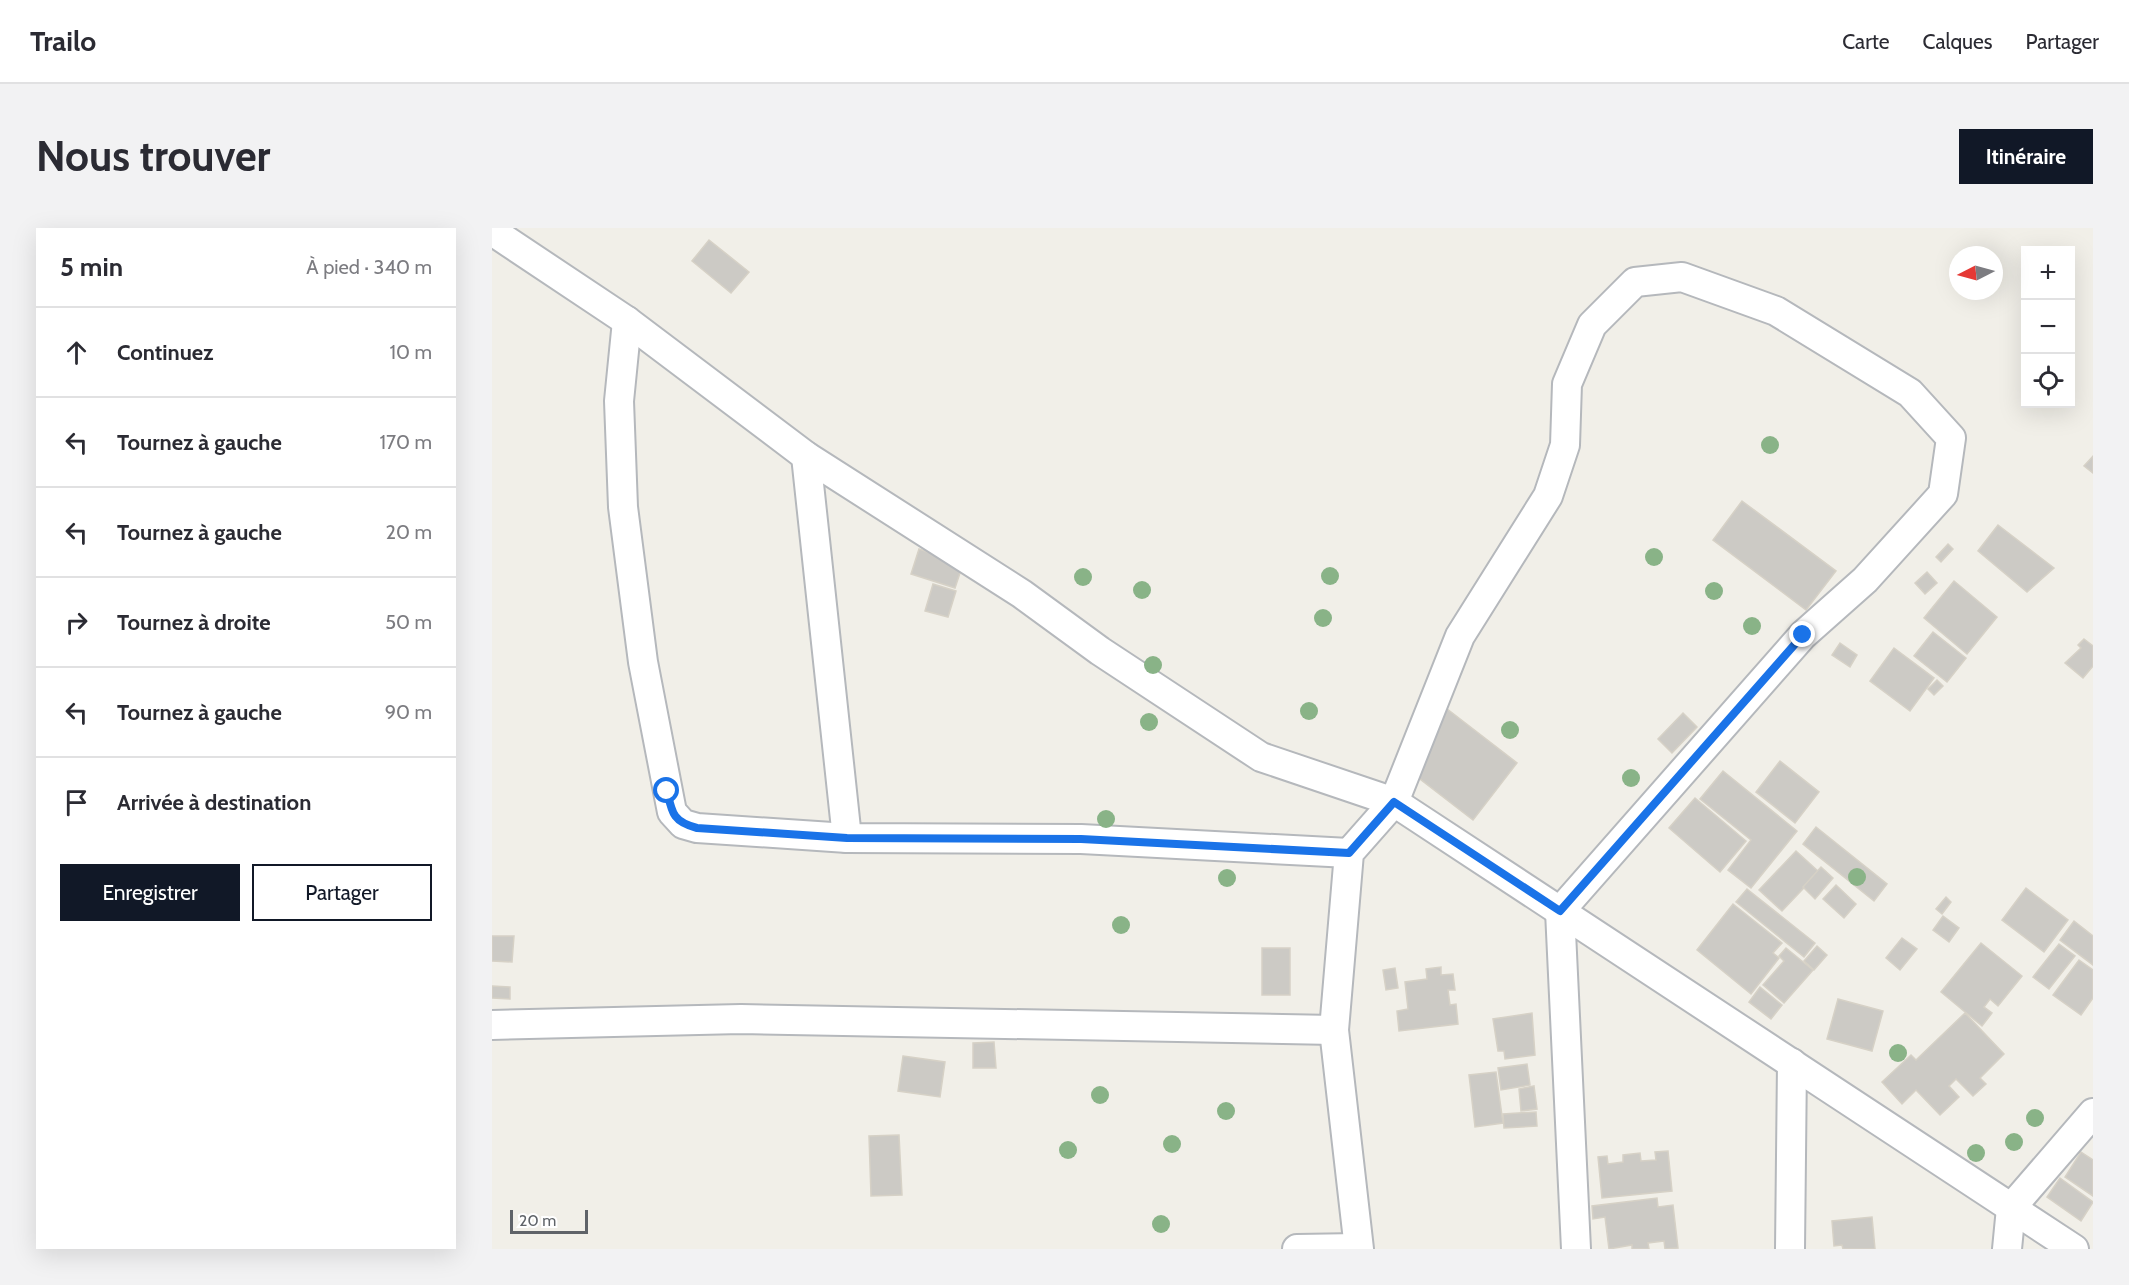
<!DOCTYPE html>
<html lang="fr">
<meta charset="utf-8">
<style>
:root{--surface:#fff;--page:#f2f2f3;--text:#2b2b33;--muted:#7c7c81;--line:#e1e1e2;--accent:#111827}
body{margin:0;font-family:Cabin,sans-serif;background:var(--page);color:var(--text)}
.controls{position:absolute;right:18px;top:18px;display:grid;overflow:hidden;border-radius:0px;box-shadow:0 6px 24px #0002}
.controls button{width:54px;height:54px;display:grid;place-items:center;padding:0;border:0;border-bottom:2px solid var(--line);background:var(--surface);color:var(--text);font:30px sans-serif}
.compass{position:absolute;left:1457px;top:18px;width:54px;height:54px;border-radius:50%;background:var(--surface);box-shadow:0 6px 24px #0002;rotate:264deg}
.scale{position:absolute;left:18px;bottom:15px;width:78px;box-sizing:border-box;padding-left:6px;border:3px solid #5f6368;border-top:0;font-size:16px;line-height:21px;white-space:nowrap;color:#5f6368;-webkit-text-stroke:4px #fff;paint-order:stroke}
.stop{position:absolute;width:18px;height:18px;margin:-14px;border:4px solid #1a73e8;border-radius:50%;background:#fff}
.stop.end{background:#1a73e8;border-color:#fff;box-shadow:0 2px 6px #0008}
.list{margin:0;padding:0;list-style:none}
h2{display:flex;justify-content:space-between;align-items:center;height:78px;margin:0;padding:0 24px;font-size:26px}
h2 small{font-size:20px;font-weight:400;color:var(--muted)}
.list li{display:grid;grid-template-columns:39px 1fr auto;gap:18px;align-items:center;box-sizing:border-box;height:90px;padding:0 24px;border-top:2px solid var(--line)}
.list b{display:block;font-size:22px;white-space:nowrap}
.list em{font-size:20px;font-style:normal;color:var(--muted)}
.actions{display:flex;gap:12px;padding:18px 24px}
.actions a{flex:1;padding:14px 0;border:2px solid var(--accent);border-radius:0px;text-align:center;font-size:21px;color:var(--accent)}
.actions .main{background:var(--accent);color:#fff}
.icon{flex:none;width:33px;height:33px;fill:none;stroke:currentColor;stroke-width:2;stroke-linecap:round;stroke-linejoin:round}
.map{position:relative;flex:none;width:1601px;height:1021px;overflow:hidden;border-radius:0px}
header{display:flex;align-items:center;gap:36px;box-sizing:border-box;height:84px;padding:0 30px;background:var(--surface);border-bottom:2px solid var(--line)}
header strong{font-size:28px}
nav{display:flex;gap:33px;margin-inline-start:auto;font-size:21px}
.intro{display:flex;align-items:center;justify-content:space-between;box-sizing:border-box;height:144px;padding:0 36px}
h1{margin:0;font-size:42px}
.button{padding:15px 27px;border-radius:0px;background:var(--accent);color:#fff;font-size:21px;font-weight:700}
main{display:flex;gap:36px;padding:0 36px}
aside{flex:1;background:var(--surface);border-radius:0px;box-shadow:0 6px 24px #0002}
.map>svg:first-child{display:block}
.building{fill:#cccac5;stroke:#d6d1c6;stroke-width:1.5}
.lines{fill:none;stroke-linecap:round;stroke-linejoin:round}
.street-casing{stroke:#b5b8bc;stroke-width:32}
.street{stroke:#fff;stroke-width:28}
.tree{fill:#89b387}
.route{stroke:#1a73e8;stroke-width:8}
</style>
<header>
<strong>Trailo</strong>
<nav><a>Carte</a><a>Calques</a><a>Partager</a></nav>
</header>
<div class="intro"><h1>Nous trouver</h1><a class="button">Itinéraire</a></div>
<main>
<aside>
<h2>5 min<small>À pied · 340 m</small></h2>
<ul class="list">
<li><svg class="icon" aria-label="ahead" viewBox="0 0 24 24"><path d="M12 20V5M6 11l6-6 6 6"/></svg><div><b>Continuez</b></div><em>10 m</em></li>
<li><svg class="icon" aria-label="left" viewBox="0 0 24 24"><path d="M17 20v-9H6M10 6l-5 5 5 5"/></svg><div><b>Tournez à gauche</b></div><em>170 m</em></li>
<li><svg class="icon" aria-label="left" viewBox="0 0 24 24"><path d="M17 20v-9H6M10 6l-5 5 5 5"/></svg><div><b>Tournez à gauche</b></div><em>20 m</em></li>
<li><svg class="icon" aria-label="right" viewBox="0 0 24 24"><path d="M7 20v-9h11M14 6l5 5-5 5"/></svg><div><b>Tournez à droite</b></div><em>50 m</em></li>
<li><svg class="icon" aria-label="left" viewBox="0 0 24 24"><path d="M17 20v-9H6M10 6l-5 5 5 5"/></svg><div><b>Tournez à gauche</b></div><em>90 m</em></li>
<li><svg class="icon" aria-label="arrive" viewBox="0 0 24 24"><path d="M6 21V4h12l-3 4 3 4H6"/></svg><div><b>Arrivée à destination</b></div></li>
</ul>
<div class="actions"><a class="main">Enregistrer</a><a>Partager</a></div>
</aside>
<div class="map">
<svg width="1601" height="1021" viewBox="0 0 1601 1021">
<rect width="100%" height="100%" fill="#f1efe8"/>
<g class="building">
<path d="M217,12l40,32 -18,21 -39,-32z"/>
<path d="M1601,228v17l-9,-7z"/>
<path d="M1250,273l94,70 -30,39 -93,-70z"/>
<path d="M1506,297l56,43 -27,24 -49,-41z"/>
<path d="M1456,316l5,5 -12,13 -5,-5z"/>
<path d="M427,321l44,15 -8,24 -44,-14z"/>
<path d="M1435,344l10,11 -12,11 -10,-11z"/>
<path d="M1462,353l43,36 -30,37 -43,-36z"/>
<path d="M441,356l23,7 -8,26 -23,-6z"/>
<path d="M1441,404l33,26 -19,24 -33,-26z"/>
<path d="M1592,411l9,7v20l-10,12 -18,-15 16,-15 -3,-3z"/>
<path d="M1348,415l17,12 -7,12 -18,-12z"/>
<path d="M1402,420l40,30 -24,33 -40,-30z"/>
<path d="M1445,452l6,6 -9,9 -6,-6z"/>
<path d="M950,477l75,58 -44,57 -75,-58z"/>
<path d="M1191,485l14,14 -25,26 -14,-14z"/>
<path d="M1288,533l39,31 -24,31 -39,-31z"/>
<path d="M1231,543l74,60 -46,57 -23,-18 23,-30 -51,-41z"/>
<path d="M1203,570l51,43 -26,31 -51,-44z"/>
<path d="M1324,599l71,57 -13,17 -71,-57z"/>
<path d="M1304,623l23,21 -37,39 -23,-21z"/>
<path d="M1329,639l12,11 -18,21 -12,-12z"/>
<path d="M1344,657l20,19 -12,14 -21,-19z"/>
<path d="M1534,660l42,32 -24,32 -42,-32z"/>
<path d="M1255,661l68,54 -11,14 -68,-55z"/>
<path d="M1454,669l5,5 -9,12 -6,-5z"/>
<path d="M1241,676l49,39 -9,10 6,5 -28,36 -54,-44z"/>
<path d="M1451,688l16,12 -10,14 -16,-12z"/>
<path d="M1582,693l19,15v29l-33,-25z"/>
<path d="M0,708h22l-2,26 -20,-1z"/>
<path d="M1410,710l15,11 -17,21 -14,-12z"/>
<path d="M1489,715l41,33 -24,30 -8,-7 -6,8 8,6 -10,13 -41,-34z"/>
<path d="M1567,716l16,12 -26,33 -16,-12z"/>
<path d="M1325,718l10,9 -13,15 -10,-9z"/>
<rect x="770" y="720" width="28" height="47"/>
<path d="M1294,720l27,22 -29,33 -21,-18 21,-24 -5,-5z"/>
<path d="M1587,732l14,10v28l-12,17 -28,-20z"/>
<path d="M949,739v8l12,-1 2,16h-7l2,15 6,-1 2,20 -59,7 -2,-20 11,-2 -3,-27 22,-3 -1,-10z"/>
<path d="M903,740l3,20 -12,2 -3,-20z"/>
<path d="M0,758l18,1v12l-18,-1z"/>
<path d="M1268,759l22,18 -11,14 -22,-17z"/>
<path d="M1346,771l45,12 -11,40 -45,-12z"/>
<path d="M1040,785l3,42 -30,4 -1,-8h-6l-5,-32z"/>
<path d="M1473,785l39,41 -24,24 6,6 -13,12 -17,-17 -7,7 10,11 -19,18 -24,-25 -14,14 -20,-22 29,-27 5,5z"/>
<path d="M502,814l2,26h-23v-25z"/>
<path d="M411,828l42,6 -5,35 -42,-6z"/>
<path d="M1035,836l3,21 -29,5 -3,-22z"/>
<path d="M1004,844l7,51 -28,4 -6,-52z"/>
<path d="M1042,858l3,23 -16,2 -2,-22z"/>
<path d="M1044,884l1,14 -33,2 -1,-14z"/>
<path d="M407,907l3,60 -31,1 -2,-60z"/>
<path d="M1176,923l4,40 -70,7 -4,-41 9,-1 1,8 15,-2v-7l17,-2 1,8 15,-1 -1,-8z"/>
<path d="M1589,924l12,8v36l-28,-19z"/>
<path d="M1568,950l33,24 -12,19 -34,-24z"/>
<path d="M1165,970l1,9 15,-2 5,43 -13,1 -1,-8 -16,2 1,6h-17v-4l-23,4 -4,-32 -12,2 -1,-13z"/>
<path d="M1380,989l3,32h-32l-1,-4 -8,1 -2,-25z"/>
</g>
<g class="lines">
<g class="street-casing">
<g id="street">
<path d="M0,3l135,90 179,135 216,138 78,57 161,106 133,45 680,447"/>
<path d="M135,93l-8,80 4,106 20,155 29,150 11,12 14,4 150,10 234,1 268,14"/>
<path d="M314,228l41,382"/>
<path d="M0,797l249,-6 593,11"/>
<path d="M805,1021l61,-1"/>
<path d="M867,1021l-25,-219 15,-177 45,-51 66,-166 88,-140 17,-51 2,-61 25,-59 43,-43 47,-5 94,34 134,82 41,45 -8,56 -78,86 -62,55 -243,276 16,338"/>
<path d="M1298,1021l2,-186"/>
<path d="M1515,1021l4,-41 82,-95"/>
</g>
</g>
<use href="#street" class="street"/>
</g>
<g class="tree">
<circle cx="1278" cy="217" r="9"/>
<circle cx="1162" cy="329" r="9"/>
<circle cx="838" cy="348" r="9"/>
<circle cx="591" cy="349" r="9"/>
<circle cx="650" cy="362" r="9"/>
<circle cx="1222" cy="363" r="9"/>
<circle cx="831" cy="390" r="9"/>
<circle cx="1260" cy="398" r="9"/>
<circle cx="661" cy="437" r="9"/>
<circle cx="817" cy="483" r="9"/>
<circle cx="657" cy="494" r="9"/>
<circle cx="1018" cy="502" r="9"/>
<circle cx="1139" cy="550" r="9"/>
<circle cx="614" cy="591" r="9"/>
<circle cx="1365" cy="649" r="9"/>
<circle cx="735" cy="650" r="9"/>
<circle cx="629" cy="697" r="9"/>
<circle cx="1406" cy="825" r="9"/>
<circle cx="608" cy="867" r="9"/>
<circle cx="734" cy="883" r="9"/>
<circle cx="1543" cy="890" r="9"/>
<circle cx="1522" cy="914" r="9"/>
<circle cx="680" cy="916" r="9"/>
<circle cx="576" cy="922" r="9"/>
<circle cx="1484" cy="925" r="9"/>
<circle cx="669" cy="996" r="9"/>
</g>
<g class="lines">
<path class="route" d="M175,563c5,22 6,31 30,37l150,10 234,1 268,14 45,-51 166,109 243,-276"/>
</g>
</svg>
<div class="controls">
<button>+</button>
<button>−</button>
<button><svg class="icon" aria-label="locate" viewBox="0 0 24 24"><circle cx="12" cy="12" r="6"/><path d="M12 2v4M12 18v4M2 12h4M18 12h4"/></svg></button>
</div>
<svg class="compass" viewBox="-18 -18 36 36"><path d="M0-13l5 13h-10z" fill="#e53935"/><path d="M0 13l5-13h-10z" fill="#7c7c81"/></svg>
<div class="scale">20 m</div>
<div class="stop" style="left:175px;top:563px"></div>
<div class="stop end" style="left:1311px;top:407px"></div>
</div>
</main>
